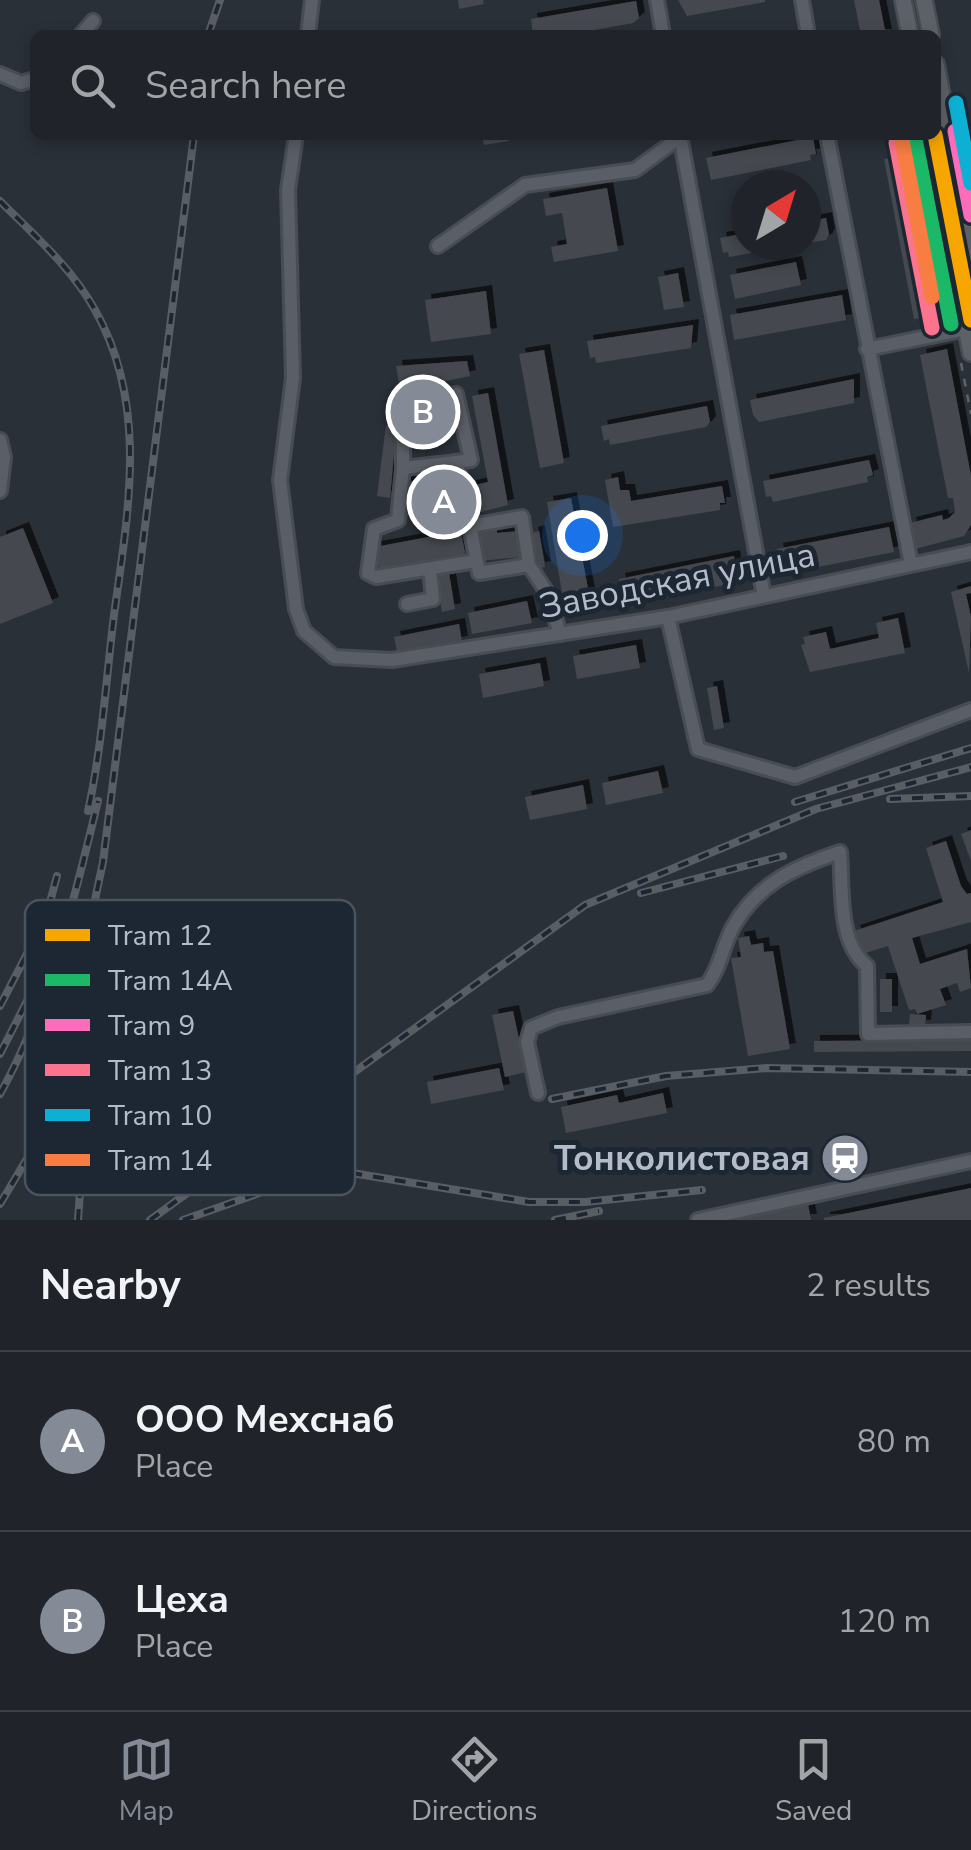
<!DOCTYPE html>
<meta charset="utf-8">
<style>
:root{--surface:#20242a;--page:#282c32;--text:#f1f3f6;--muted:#a2a4a8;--line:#3d4147;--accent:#848b96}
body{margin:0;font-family:"Nunito Sans",sans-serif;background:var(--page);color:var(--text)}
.compass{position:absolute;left:731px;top:170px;width:90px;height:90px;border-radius:50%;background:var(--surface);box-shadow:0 5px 15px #0003;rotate:38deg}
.you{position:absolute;left:582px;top:535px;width:35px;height:35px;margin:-25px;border:8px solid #fff;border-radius:50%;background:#1a73e8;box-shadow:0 0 0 15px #1a73e833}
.badge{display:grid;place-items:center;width:65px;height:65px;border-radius:50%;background:var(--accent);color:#fff;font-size:32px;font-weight:700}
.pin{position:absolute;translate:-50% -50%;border:5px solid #fff;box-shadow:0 2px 10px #0006}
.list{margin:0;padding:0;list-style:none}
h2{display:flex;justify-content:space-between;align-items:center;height:130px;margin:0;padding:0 40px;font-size:42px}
h2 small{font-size:32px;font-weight:400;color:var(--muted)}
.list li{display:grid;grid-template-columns:65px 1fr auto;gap:30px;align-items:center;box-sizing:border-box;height:180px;padding:0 40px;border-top:2px solid var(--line)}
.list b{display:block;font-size:38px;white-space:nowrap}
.list p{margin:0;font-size:32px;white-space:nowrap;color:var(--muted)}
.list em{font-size:32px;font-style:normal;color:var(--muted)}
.icon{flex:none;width:55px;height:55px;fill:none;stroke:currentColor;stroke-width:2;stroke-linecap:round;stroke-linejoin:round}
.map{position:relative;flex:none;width:971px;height:1220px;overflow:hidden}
.search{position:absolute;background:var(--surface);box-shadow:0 5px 15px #0003;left:30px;right:30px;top:30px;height:110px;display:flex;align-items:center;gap:25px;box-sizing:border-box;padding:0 35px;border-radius:15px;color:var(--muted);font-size:38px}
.sheet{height:490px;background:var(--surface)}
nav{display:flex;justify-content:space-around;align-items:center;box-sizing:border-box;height:140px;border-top:2px solid var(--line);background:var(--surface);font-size:28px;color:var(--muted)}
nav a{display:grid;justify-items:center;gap:5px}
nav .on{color:var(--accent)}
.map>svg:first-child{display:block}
.building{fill:#444950;filter:url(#shadow)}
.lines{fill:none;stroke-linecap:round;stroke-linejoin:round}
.minor-casing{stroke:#484c53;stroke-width:18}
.major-casing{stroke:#484c55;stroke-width:20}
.path{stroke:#5d636a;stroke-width:2.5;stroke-dasharray:8 8;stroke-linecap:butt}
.minor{stroke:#5a5e66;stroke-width:12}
.major{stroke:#5c6168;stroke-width:15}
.rail-casing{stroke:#595d64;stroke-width:8}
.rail{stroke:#1d2633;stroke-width:4;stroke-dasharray:11;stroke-linecap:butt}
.tram-1-casing{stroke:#1d2633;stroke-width:22}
.tram-2-casing{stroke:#1d2633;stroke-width:22}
.tram-3-casing{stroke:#1d2633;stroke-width:22}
.tram-4-casing{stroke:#1d2633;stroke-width:22}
.tram-5-casing{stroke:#1d2633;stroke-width:22}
.tram-6-casing{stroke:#1d2633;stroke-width:22}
.tram-1{stroke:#f7a600;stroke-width:15}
.tram-2{stroke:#1ab867;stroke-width:15}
.tram-3{stroke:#fb6dba;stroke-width:15}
.tram-4{stroke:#fc738d;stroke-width:15}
.tram-5{stroke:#0dafd3;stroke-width:15}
.tram-6{stroke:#f77d43;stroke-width:15}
.labels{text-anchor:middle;stroke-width:10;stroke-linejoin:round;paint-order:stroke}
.street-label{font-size:35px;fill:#b4bcc9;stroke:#1d2633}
.poi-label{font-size:35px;font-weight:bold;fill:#b4bcc9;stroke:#1d2633;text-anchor:end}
.key{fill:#1d2633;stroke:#4a5360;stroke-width:2.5}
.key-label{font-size:28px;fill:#b4bcc9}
</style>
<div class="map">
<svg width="971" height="1220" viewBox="0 0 971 1220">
<defs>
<filter id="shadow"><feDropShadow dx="6" dy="-6" stdDeviation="0" flood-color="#0009"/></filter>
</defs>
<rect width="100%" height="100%" fill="#2a3038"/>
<g class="building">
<path d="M458,0h25l1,4 -25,5z"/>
<path d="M678,0h87v2l-78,14z"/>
<path d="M854,0h25l7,35h-25z"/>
<path d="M636,1l3,17 -6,5 -66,12h-34l-2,-16z"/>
<path d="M482,135h26l1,6 -25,4z"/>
<path d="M813,137l3,17 -6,1 1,5 -100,20 -5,-22z"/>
<path d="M910,154l30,161 -26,4 -30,-160z"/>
<path d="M607,188l11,63 -64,11 -3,-15 16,-3 -5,-31 -16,3 -3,-17z"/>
<path d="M826,218l3,16 -3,6 -20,3v-21z"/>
<path d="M746,233v12l40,2 -57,10 -1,-5 -5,1 -3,-15z"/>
<path d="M796,262l5,23 -66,14 -5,-24z"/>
<path d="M678,273l6,34 -20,3 -6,-33z"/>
<path d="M486,291l5,43 -60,8 -6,-42z"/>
<path d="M842,295l4,25 -112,20 -4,-25z"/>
<path d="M693,325l-2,23 -95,15 -1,-6 -5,1 -3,-17z"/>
<path d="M947,349l24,127v49l-7,11 -49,13 -5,-26 32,-8 1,5 6,-2 6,-6 -2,-14h-5l-28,-143z"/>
<path d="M544,350l20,113 -24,5 -21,-114z"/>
<path d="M467,361l3,15 -34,7 11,59 -38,7 -13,-83z"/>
<path d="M854,379v24l-95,19 -6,-7 -3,-15z"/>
<path d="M488,393l20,112 -35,9 -3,-28 18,-4 -16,-86z"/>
<path d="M707,406l3,16 -4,5 -96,18 -1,-6 -5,2 -3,-15z"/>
<path d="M386,425l15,2 -5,5 -6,66 -13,-2z"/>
<path d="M869,460l4,15 -6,2 1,5 -95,20 -2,-6 -5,1 -3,-16z"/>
<path d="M442,469v6l8,-1 15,79 -15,7v-4l-71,13 -4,-22 64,-12 -6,-35 -25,4 -4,-21 28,-6 -1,-6z"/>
<path d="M618,477l2,13h9l2,11 91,-15 3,17h-5v7l-107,17 -8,-47z"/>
<path d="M571,498l21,112 -26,7 -19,-115z"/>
<path d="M497,526v7l22,-2 2,26 -42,4 -3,-32z"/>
<path d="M889,527l5,25 -112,22 -5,-25z"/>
<path d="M23,528l30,75 -53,21v-87z"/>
<path d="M539,531l6,36 -6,1 -7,-35z"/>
<path d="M734,556l4,26 -115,24 -4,-27z"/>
<path d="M448,567l7,42 -13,3 -7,-42z"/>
<path d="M971,586v7l-5,1 5,23 -2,56 -18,-81z"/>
<path d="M527,601l5,22 -60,11 -4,-21z"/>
<path d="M898,618l7,35 -95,19 -9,-27 4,-1 -2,-7 23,-5 4,17 49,-11 -3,-15z"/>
<path d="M459,624l3,18 -65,9 -3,-14z"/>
<path d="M636,645l4,23 -63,11 -4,-23z"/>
<path d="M540,663l4,23 -61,12 -4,-24z"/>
<path d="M717,686l7,42 -10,2 -7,-42z"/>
<path d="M658,771l5,22 -57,12 -4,-22z"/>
<path d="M583,785l4,24 -57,11 -5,-23z"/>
<path d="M971,830v31l-10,-27z"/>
<path d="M946,841l15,45 6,8 4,-1v29l-59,16 8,26 47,-15 4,39 -11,4 -3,-9 -17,6 6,16 -29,9 -2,-5 -6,1 -21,-64 -26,8 -8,-23 89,-29 -17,-54z"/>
<path d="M749,936l2,9 12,-2 1,9 9,-1 17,98 -42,7 -17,-98 10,-1 -3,-19z"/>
<rect x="880" y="979" width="12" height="33"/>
<path d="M513,1011l13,61 -21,5 -13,-62z"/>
<path d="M910,1014l16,1 -1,11 -16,-1z"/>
<path d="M971,1040v11l-157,1v-11z"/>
<path d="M499,1068l5,22 -73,14 -4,-22z"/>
<path d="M663,1093l4,20 -101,20 -5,-26 56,-12 2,8z"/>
<path d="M971,1188v32h-147v-2z"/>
<path d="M808,1204l3,16h-71v-2z"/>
</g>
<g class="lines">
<g class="minor-casing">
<g id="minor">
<path d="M657,0l6,35"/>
<path d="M802,0l6,35"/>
<path d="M81,35l12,-14"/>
<path d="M308,35l4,-35"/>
<path d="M0,74l21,9 14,-4"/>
<path d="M296,135l-8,55 5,188 -13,102 16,129 8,22 30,26 58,3 276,-43 303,-65"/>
<path d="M680,135l84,461"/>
<path d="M827,135l84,429"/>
<path d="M438,246l87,-61 110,-15 45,-33"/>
<path d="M954,265l17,-3"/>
<path d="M867,349l99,-20"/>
<path d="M456,394l15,66 -14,2 13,64"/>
<path d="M403,437v31l54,-6"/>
<path d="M0,440l4,17 -4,34"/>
<path d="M403,468l-5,52 -24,9 -6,44 8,4 100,-16"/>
<path d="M529,565l-50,8 -9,-47 52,-9 7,48 19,29 12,40"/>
<path d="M407,604l26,-5 -3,-30"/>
<path d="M668,617l30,132 97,28 176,-67"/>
<path d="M538,1093l-11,-51 4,-14 27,-11 149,-32c14,-18 15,-38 26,-58 24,-43 62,-60 107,-75 3,36 -3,90 27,114l1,68 103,-2"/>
<path d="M698,1220l273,-59"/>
</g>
</g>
<g class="major-casing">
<g id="major">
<path d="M903,0l7,35"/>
<path d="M924,0l7,35"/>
<path d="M936,64l35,188"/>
<path d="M929,135l42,218"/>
</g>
</g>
<path class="path" d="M961,363l10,51"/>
<use href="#minor" class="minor"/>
<use href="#major" class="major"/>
<g class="rail-casing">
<g id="rail">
<path d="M208,35l12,-35"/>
<path d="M0,201c33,33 72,67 95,109 54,95 33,203 19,305 -8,65 -12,133 -26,196"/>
<path d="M890,799l81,-3"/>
<path d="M795,802l176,-54"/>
<path d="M641,893l142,-37"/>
<path d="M0,1006l46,-89 11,-41"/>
<path d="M0,1054l27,-53"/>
<path d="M0,1094c50,-90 74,-194 98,-293"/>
<path d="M552,1099l114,-23 100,-8 205,4"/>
<path d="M0,1204l31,-52 28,-82 44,-208 91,-727"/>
<path d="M78,1220l21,-289"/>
<path d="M150,1220l435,-315 231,-96 155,-42"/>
<path d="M183,1220l127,-45 42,-2 177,29h56l117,-12"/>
<path d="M555,1220l44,-9"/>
</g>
</g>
<use href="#rail" class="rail"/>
<g class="tram-1-casing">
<path id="tram-1" d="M935,135l36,185"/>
</g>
<g class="tram-2-casing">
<path id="tram-2" d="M915,139l36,185"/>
</g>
<g class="tram-3-casing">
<path id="tram-3" d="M955,131l16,84"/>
</g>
<g class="tram-4-casing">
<path id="tram-4" d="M896,143l36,185"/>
</g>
<g class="tram-5-casing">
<path id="tram-5" d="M956,103l15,80"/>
</g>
<g class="tram-6-casing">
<path id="tram-6" d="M901,135l31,162"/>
</g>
<use href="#tram-1" class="tram-1"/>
<use href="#tram-2" class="tram-2"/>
<use href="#tram-3" class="tram-3"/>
<use href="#tram-4" class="tram-4"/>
<use href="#tram-5" class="tram-5"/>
<use href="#tram-6" class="tram-6"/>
</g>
<defs>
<g id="station-disc" transform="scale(2.5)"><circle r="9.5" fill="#848b96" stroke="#1d2633"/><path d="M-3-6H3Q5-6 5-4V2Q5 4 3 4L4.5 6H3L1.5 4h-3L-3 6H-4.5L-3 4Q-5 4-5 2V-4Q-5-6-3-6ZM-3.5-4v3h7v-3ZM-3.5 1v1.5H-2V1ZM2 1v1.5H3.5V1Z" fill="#fff"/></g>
</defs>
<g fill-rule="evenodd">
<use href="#station-disc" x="845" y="1158"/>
</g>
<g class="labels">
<g class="street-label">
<text transform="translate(677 580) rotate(-11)" y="12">Заводская улица</text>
</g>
<g class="poi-label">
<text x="810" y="1170">Тонколистовая</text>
</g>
</g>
<rect x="25" y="900" width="330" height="295" rx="15" class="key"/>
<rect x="45" y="929" width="45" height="12" fill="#f7a600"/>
<rect x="45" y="974" width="45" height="12" fill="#1ab867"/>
<rect x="45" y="1019" width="45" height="12" fill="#fb6dba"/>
<rect x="45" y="1064" width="45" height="12" fill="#fc738d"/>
<rect x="45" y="1109" width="45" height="12" fill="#0dafd3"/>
<rect x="45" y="1154" width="45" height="12" fill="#f77d43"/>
<g class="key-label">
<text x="108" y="945">Tram 12</text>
<text x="108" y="990">Tram 14А</text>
<text x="108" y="1035">Tram 9</text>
<text x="108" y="1080">Tram 13</text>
<text x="108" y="1125">Tram 10</text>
<text x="108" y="1170">Tram 14</text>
</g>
</svg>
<svg class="compass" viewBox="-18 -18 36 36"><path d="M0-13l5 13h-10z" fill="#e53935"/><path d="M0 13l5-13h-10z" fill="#a2a4a8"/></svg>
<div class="you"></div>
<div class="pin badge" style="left:444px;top:502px">A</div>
<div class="pin badge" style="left:423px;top:412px">B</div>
<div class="search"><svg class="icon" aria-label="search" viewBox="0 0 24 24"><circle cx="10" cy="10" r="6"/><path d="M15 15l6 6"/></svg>Search here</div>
</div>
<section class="sheet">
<h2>Nearby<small>2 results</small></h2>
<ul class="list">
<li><span class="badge">A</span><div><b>ООО Мехснаб</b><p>Place</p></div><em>80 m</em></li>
<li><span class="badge">B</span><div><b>Цеха</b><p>Place</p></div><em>120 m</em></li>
</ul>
</section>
<nav>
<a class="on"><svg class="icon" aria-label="map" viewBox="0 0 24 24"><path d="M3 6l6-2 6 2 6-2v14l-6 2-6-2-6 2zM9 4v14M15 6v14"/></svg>Map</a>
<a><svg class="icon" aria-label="directions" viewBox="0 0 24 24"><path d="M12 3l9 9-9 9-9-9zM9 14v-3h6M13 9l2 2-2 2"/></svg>Directions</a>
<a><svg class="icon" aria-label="saved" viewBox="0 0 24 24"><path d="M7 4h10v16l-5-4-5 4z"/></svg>Saved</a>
</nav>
